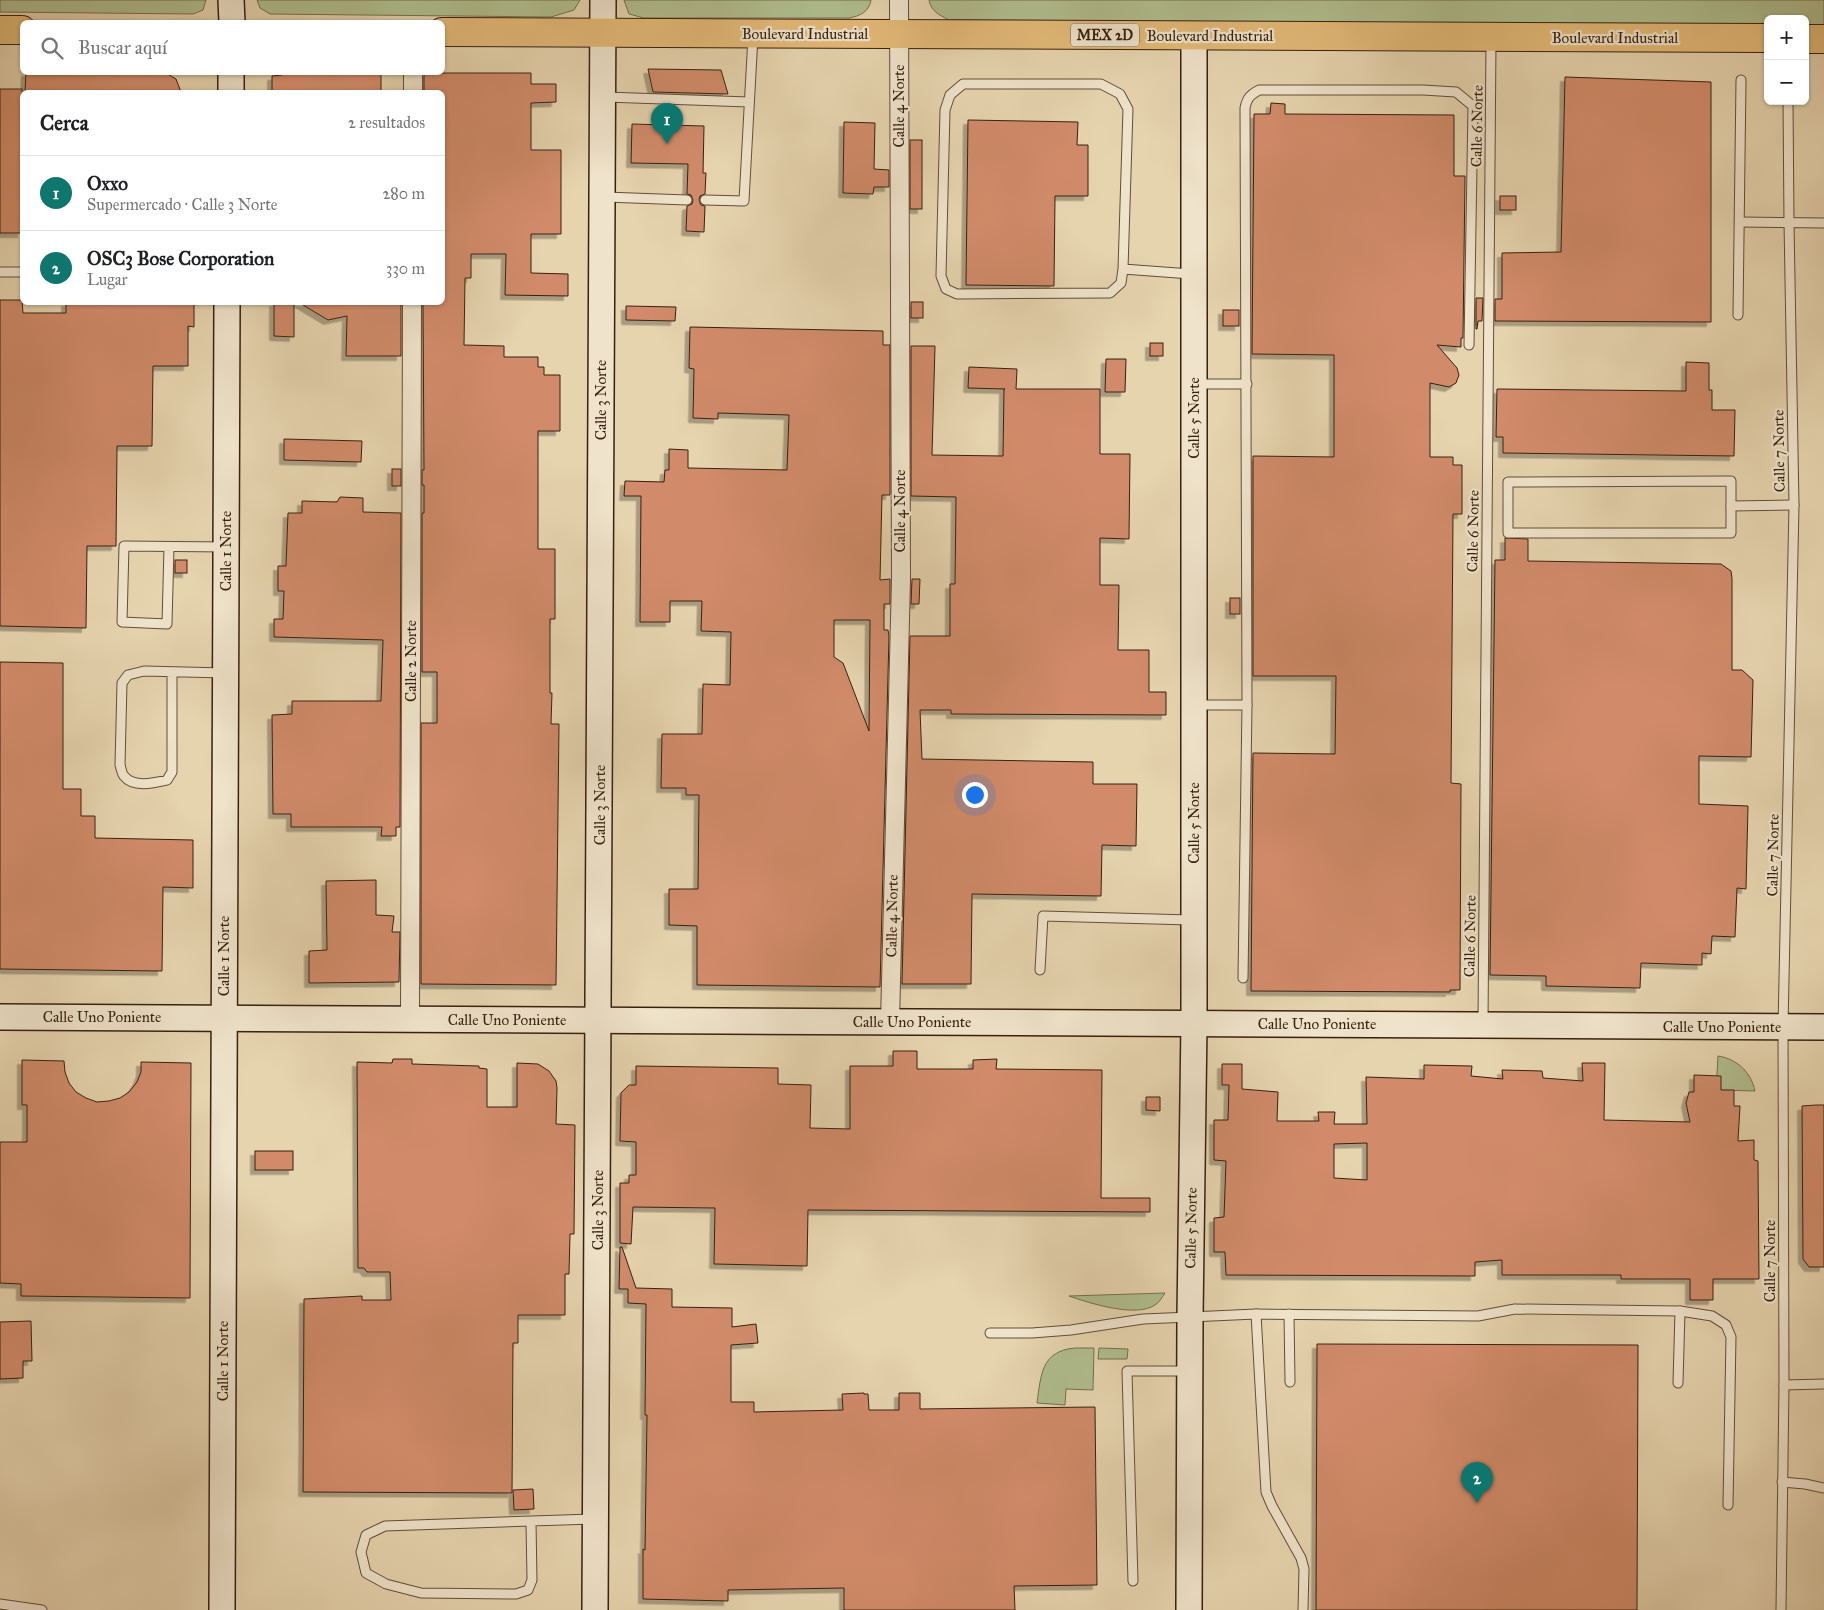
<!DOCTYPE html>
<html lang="es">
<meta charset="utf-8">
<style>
:root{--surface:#fff;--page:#f6f6f6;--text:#202124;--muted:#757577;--line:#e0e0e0;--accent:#0f766e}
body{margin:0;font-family:"IM FELL Great Primer",serif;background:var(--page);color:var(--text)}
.controls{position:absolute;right:15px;top:15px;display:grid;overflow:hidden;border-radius:8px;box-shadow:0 1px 4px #0004}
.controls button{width:45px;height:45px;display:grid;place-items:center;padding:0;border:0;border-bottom:1px solid var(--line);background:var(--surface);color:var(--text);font:25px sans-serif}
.you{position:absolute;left:974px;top:794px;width:18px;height:18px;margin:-12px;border:4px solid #fff;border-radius:50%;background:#1a73e8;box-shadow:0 0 0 8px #1a73e833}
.badge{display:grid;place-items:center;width:32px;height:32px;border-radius:50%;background:var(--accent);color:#fff;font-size:16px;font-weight:700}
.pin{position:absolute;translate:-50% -41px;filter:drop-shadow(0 1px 2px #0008)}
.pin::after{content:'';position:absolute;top:26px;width:18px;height:15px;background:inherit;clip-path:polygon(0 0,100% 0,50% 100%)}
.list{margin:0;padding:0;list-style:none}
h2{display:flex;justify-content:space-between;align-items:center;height:65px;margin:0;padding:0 20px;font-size:21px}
h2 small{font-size:16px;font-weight:400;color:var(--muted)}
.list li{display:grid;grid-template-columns:32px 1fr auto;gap:15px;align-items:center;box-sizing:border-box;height:75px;padding:0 20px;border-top:1px solid var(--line)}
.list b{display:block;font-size:19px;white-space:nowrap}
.list p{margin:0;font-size:16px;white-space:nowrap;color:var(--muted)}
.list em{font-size:16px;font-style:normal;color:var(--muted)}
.icon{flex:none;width:28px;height:28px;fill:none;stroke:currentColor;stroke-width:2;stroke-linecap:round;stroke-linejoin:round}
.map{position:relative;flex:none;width:1824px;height:1610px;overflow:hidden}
.search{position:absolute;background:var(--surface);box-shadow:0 1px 4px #0004;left:20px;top:20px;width:425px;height:55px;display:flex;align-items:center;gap:12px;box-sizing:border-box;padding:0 18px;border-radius:8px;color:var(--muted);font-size:19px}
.panel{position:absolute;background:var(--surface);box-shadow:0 1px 4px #0004;left:20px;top:90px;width:425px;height:215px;border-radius:8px}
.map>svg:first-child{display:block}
.green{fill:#b0be8f;stroke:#746f50}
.building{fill:#d18b6a;stroke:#382010;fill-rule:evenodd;filter:url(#shadow)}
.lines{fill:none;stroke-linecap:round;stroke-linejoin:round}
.lane-casing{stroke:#644d38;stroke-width:11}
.street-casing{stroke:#644d38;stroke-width:20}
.secondary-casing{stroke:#382010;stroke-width:28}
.highway-casing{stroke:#382010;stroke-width:30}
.lane{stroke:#efe3cb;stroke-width:9}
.street{stroke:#efe3cb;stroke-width:18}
.secondary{stroke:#efe3cb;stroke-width:25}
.highway{stroke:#e3ba78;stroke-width:28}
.labels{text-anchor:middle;stroke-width:4.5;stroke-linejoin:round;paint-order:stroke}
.shield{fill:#efe3cb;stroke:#6f5a48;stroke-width:1}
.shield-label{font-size:14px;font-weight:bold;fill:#382010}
.street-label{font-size:15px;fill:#382010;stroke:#efe3cb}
</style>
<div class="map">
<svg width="1824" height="1610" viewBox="0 0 1824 1610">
<defs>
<filter id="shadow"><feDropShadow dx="-4.5" dy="4.5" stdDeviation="0" flood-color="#0004"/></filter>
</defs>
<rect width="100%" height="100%" fill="#e6d4af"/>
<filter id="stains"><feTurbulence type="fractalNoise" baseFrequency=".004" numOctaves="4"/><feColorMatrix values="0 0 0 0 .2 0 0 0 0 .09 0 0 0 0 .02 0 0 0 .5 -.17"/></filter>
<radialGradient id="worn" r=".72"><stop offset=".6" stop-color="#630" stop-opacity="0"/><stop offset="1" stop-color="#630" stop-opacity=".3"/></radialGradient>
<g class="green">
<path d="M0,0h206l-3,10 -10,4 -193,-2z"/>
<path d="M257,0h323l-6,10 -23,7 -281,-3 -10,-6z"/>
<path d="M624,0h247c-2,12 -11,16 -22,18h-205l-15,-4z"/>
<path d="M929,0h895v26h-19v-7h-37v6l-819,-5c-10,-5 -18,-9 -20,-20z"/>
<path d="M1718,1056c19,3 33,16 37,35l-39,-1z"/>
<path d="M1165,1293c-3,4 -5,9 -10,12 -19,13 -66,-2 -86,-9z"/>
<path d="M1075,1348h19l-1,42 -27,-1 -1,16 -28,-2c4,-28 4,-52 38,-55z"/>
<path d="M1099,1348l29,1 -1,10h-29z"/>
</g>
<g class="building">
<path d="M648,69l73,1 7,24 -75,-2z"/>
<path d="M26,72l140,1 10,6 5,13h-156z"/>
<path d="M282,72h99v20h-109v-16l10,-1z"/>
<path d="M424,73h107v11h25v18l-25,1v47h30v84h-30v39l37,1v22l-63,-1 1,-41h-35v24h-6l-1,67 40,1v11h34v10h6v8h16v56h-22v118h17v70h-5v74h2l-1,31h8l-3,261 -135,-1v-261h16v-51h-15v-159h2v-28h-2v-15h2l-1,-168h19v-210h-18z"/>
<path d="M1565,77l146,5v240l-216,-1v-22h7v-46l59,-1z"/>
<rect x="0" y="89" width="22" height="144"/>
<path d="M1271,103l14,1v10l169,1v61h11l-2,162h-2v9l-24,-2 20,23 2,7 -3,8 -7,4 -19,-4v74h23v8h9v49h-9l-2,269 10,1 -1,206h-10v2l-199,-1 2,-238 82,1 1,-78h-83v-220l81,1v-102l-82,-1 2,-240h16z"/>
<path d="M968,120l110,2 -1,23h11v51h-33l-1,90 -88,-1z"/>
<path d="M844,122l31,1 -1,46 15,1v17h-15l-1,7 -30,-1z"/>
<path d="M632,124l72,2 -1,47h3l-1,21 -5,2 -1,4 2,5 4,1 -1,26 -18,-1 1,-25 5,-2 1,-4 -2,-5 -4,-1 1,-30 -57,-1z"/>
<rect x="910" y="140" width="12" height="69"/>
<rect x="1500" y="196" width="16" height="14"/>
<path d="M1476,298h7l-1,23h-4l-1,8h-1z"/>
<path d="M0,300h22l1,13h43v-11h128v25l-6,-1v40h-35l-1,80h-35l-1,100h-29l-1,82 -86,-2z"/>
<path d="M274,302h20v35l-20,-1z"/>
<path d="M298,302h103v54h-55l1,-40 -19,4z"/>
<rect x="911" y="302" width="12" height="16"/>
<path d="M626,306l50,1 -1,14 -49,-1z"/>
<rect x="1223" y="310" width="16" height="16"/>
<path d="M690,327l193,4v14h7v150h-8l-2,85 10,-1v25h-6v26h4l1,6 -9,351 -183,-2v-59l-28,-1v-36h29l1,-94h-13v-7h-25l1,-54h40l1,-50 27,1 1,-53 -30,-1 1,-30h-32v21h-30l1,-126h-17l1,-15 39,1 1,-12h4v-21l19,1v18l99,2 2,-55 -71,-2v6l-25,-1 1,-49 -5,-1zM834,620h36l-1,111 -26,-68 -9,-6z"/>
<rect x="1150" y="343" width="13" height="13"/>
<path d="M911,346h24l-3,109 71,1 1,-67h1l-37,-1 1,-21 48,2 -1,20h84v65h30l-1,85 -29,-1v47h19l-1,65h31v42h17v23l-215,-1v-4h-31l2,49 171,3v22h44l-1,62 -34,-1 -1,51 -129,-2 -1,90h-69l8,-348h40v-52h5l1,-87 -45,-1z"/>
<path d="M1106,359h20l-1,33h-20z"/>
<path d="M1686,362l23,1v27h3v20h23l-1,46 -231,-3v-16h-7l1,-48 189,2z"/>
<path d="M284,439l78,2 -1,21 -77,-2z"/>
<rect x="392" y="469" width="9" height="17"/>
<path d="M340,497l23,1v14l38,1 -1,314h-4v9h-15l1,-9h-91v-13h-18l-1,-99 20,-1v-13h89l2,-61 -109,-3v-18h9l1,-28h-6v-25h8l2,-53h14v-12l35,1z"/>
<path d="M1505,538l23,1v22l193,3 10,7 1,8v91h10l11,10 -2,77 -52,-1v48l49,2 -2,83 -9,-1 -2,49 -23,-1 -1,18 -9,-1v12l-61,-2 -1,25 -94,-2v-10l-56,-1 5,-415h10z"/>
<rect x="175" y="560" width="12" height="13"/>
<path d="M912,579h8l-1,25h-8z"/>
<rect x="1230" y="598" width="10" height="16"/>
<path d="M0,662l63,1v126h18v27h14v22l98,2v48l-30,-1 -1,84 -162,-2z"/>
<path d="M376,880v35l18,1 -2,16h8l-1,50 -90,1v-32l18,-1 -1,-69z"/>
<path d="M893,1051h24v18h56v-9l24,-1 -1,10 106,1 -1,128h49v14l-342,-2 -1,56 -93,-2 1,-56 -82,-1 -2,37 -11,-1v-60h9v-8h7v-33l-16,-1 1,-48 8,-8h7v-19l142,2v16l33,1 -1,43 40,1v-63h43z"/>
<path d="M393,1059h19v5l67,2v2l8,1v38h30v-44l21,1 11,7 7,10 1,7 -1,36 19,1 -1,109h-4l-1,40h-4v41h-47v28h-5l-1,150 -209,-1 1,-193 58,-3v4h29l-1,-28h-23l-3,-4h-6l-1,-206 35,1z"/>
<path d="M22,1060l42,1 1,11 4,11 7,9 10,6 11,4 12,-1 11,-3 9,-6 8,-10 4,-10v-10l50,1 -1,235 -169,-2v-12l-21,-1v-141h27v-37h-5z"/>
<path d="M1582,1063h23l-1,57 86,2 -4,-19 3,-11h5v-17l27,1v14h13v16h6l-2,35 16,-1v20l4,1 1,118h-46v21h-23v-21h-69v-4h-119v-15l-27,2v14l-249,-1 -1,-23h-11v-34l10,-1 2,-56 -12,-1v-40h14l1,-35h-7v-21h20v25l36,3 -1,29h42l-1,-9h17l-1,12h33l-1,-47 58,2v-14l48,1 -1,10 32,3 -1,-9 40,1 1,7 40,3zM1367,1143v37l-33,-2v-34z"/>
<path d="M1146,1097h14v14l-14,-1z"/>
<path d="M1816,1105h8v162h-15l-6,-8 -1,-153z"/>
<rect x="255" y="1151" width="38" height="19"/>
<path d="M620,1247h2l14,41 36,1v18l60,1v19l24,-3 2,19 -27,2v57h23v10l89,-2 -1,-16 22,-1v1h4l1,16h30v-17h21v16l175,-2 2,178 -83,1 1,24h-171v-22l-116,2v11l-85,-2v-50l2,1 2,-135h-2l1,-111 -18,-1v-14h-9z"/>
<path d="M31,1321l1,40h-9v17l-23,1v-57z"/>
<path d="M1317,1344l321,1 -1,265h-321z"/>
<path d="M533,1489l1,20 -20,1 -1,-20z"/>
</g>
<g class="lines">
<g class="lane-casing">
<g id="lane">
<path d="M605,97l144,5"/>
<path d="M605,197l82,3"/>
<path d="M705,200l39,1 9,-165"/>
<path d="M1740,222l84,1"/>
<path d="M1123,269l-2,14 -11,10 -153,1 -11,-5 -5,-13 4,-166 5,-15 13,-11h138l19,10 8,15 -5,160 68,5"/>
<path d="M0,272h22"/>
<path d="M1738,315l3,-235"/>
<path d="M1197,384h50"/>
<path d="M1731,481v52h-223v-51z"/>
<path d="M1731,506l63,-1"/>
<path d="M169,547l-2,77 -45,-2 2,-76 102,1"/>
<path d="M172,672v100l-5,8c-13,3 -34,8 -43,-4 -2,-2 -3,-8 -4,-11l2,-82 6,-8 16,-4 81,2"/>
<path d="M1194,705h53l-4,273"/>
<path d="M1247,705l-2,-597c2,-10 5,-13 14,-18h164l33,2 17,14 -4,239"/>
<path d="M1040,970l3,-54 148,4"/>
<path d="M1483,1023l8,-982"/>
<path d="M1256,1314l10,178 6,14 29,52 3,11 -1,41"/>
<path d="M1289,1314l1,68"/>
<path d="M990,1333h42l39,-3 72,-11 47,-2 66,-3 222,2 37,-7 165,2 32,5 14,9 5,12 -3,168"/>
<path d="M1678,1383l2,-72"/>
<path d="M1784,1385l40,-1"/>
<path d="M1782,1482l23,2 19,4"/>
<path d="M531,1522l1,58 -4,10 -12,4 -95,-1 -35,-9 -20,-11 -5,-21 5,-17 19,-9 208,-7"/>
<path d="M1133,1581l-6,-210h63"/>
<path d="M0,1604l42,6"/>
<path d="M1781,1610l3,-225 -1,-358 11,-522 -5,-283 -1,-121"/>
</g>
</g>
<g class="street-casing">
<g id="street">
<path d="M413,92v-20"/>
<path d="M410,1019l2,-717"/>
<path d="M890,1022l11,-443 -2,-579"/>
</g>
</g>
<g class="secondary-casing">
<g id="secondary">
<path d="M231,0l1,22"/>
<path d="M231,92v-20"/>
<path d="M0,1017l1824,10"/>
<path d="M222,1610l5,-1308"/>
<path d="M595,1610l8,-1610"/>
<path d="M1189,1610l1,-293 4,-294v-987"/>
</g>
</g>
<g class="highway-casing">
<g id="highway">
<path d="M0,30h22"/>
<path d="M442,32l1326,6"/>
<path d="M1805,39h19"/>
</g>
</g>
<use href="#lane" class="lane"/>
<use href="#street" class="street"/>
<use href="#secondary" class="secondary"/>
<use href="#highway" class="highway"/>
</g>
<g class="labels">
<rect class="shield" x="1071" y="23.5" width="68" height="23" rx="4"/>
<g class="shield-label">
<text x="1105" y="40">MEX 2D</text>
</g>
<g class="street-label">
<text x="805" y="39">Boulevard Industrial</text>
<text x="1210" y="41">Boulevard Industrial</text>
<text x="1615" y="43">Boulevard Industrial</text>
<text transform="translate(899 106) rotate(-90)" y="5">Calle 4 Norte</text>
<text transform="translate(1477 126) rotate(-89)" y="5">Calle 6 Norte</text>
<text transform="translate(601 400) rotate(-90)" y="5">Calle 3 Norte</text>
<text transform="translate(1194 418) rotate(-90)" y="5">Calle 5 Norte</text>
<text transform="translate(1779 451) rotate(-91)" y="5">Calle 7 Norte</text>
<text transform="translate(900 511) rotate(-90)" y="5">Calle 4 Norte</text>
<text transform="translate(1473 531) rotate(-89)" y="5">Calle 6 Norte</text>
<text transform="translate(226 551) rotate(-90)" y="5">Calle 1 Norte</text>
<text transform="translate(411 661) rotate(-90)" y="5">Calle 2 Norte</text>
<text transform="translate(600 805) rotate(-90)" y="5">Calle 3 Norte</text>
<text transform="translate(1194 823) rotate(-90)" y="5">Calle 5 Norte</text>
<text transform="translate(1773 855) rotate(-89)" y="5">Calle 7 Norte</text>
<text transform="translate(892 916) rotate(-89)" y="5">Calle 4 Norte</text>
<text transform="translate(1470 936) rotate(-89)" y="5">Calle 6 Norte</text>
<text transform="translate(224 956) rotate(-90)" y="5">Calle 1 Norte</text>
<text x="102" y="1022">Calle Uno Poniente</text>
<text x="507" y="1025">Calle Uno Poniente</text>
<text x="912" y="1027">Calle Uno Poniente</text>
<text x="1317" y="1029">Calle Uno Poniente</text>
<text x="1722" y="1032">Calle Uno Poniente</text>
<text transform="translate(598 1210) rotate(-90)" y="5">Calle 3 Norte</text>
<text transform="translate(1191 1228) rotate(-89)" y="5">Calle 5 Norte</text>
<text transform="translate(1770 1261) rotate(-90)" y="5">Calle 7 Norte</text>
<text transform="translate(223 1361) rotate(-90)" y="5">Calle 1 Norte</text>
</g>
</g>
<rect width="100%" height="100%" filter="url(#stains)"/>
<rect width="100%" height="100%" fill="url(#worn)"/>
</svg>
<div class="controls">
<button>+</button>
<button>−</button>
</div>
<div class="you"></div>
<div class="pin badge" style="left:667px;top:144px">1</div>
<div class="pin badge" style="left:1477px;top:1503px">2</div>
<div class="search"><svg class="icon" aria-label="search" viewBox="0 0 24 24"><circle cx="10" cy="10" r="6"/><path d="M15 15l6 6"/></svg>Buscar aquí</div>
<section class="panel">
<h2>Cerca<small>2 resultados</small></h2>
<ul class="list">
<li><span class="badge">1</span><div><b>Oxxo</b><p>Supermercado · Calle 3 Norte</p></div><em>280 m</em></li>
<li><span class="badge">2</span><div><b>OSC3 Bose Corporation</b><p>Lugar</p></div><em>330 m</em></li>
</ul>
</section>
</div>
